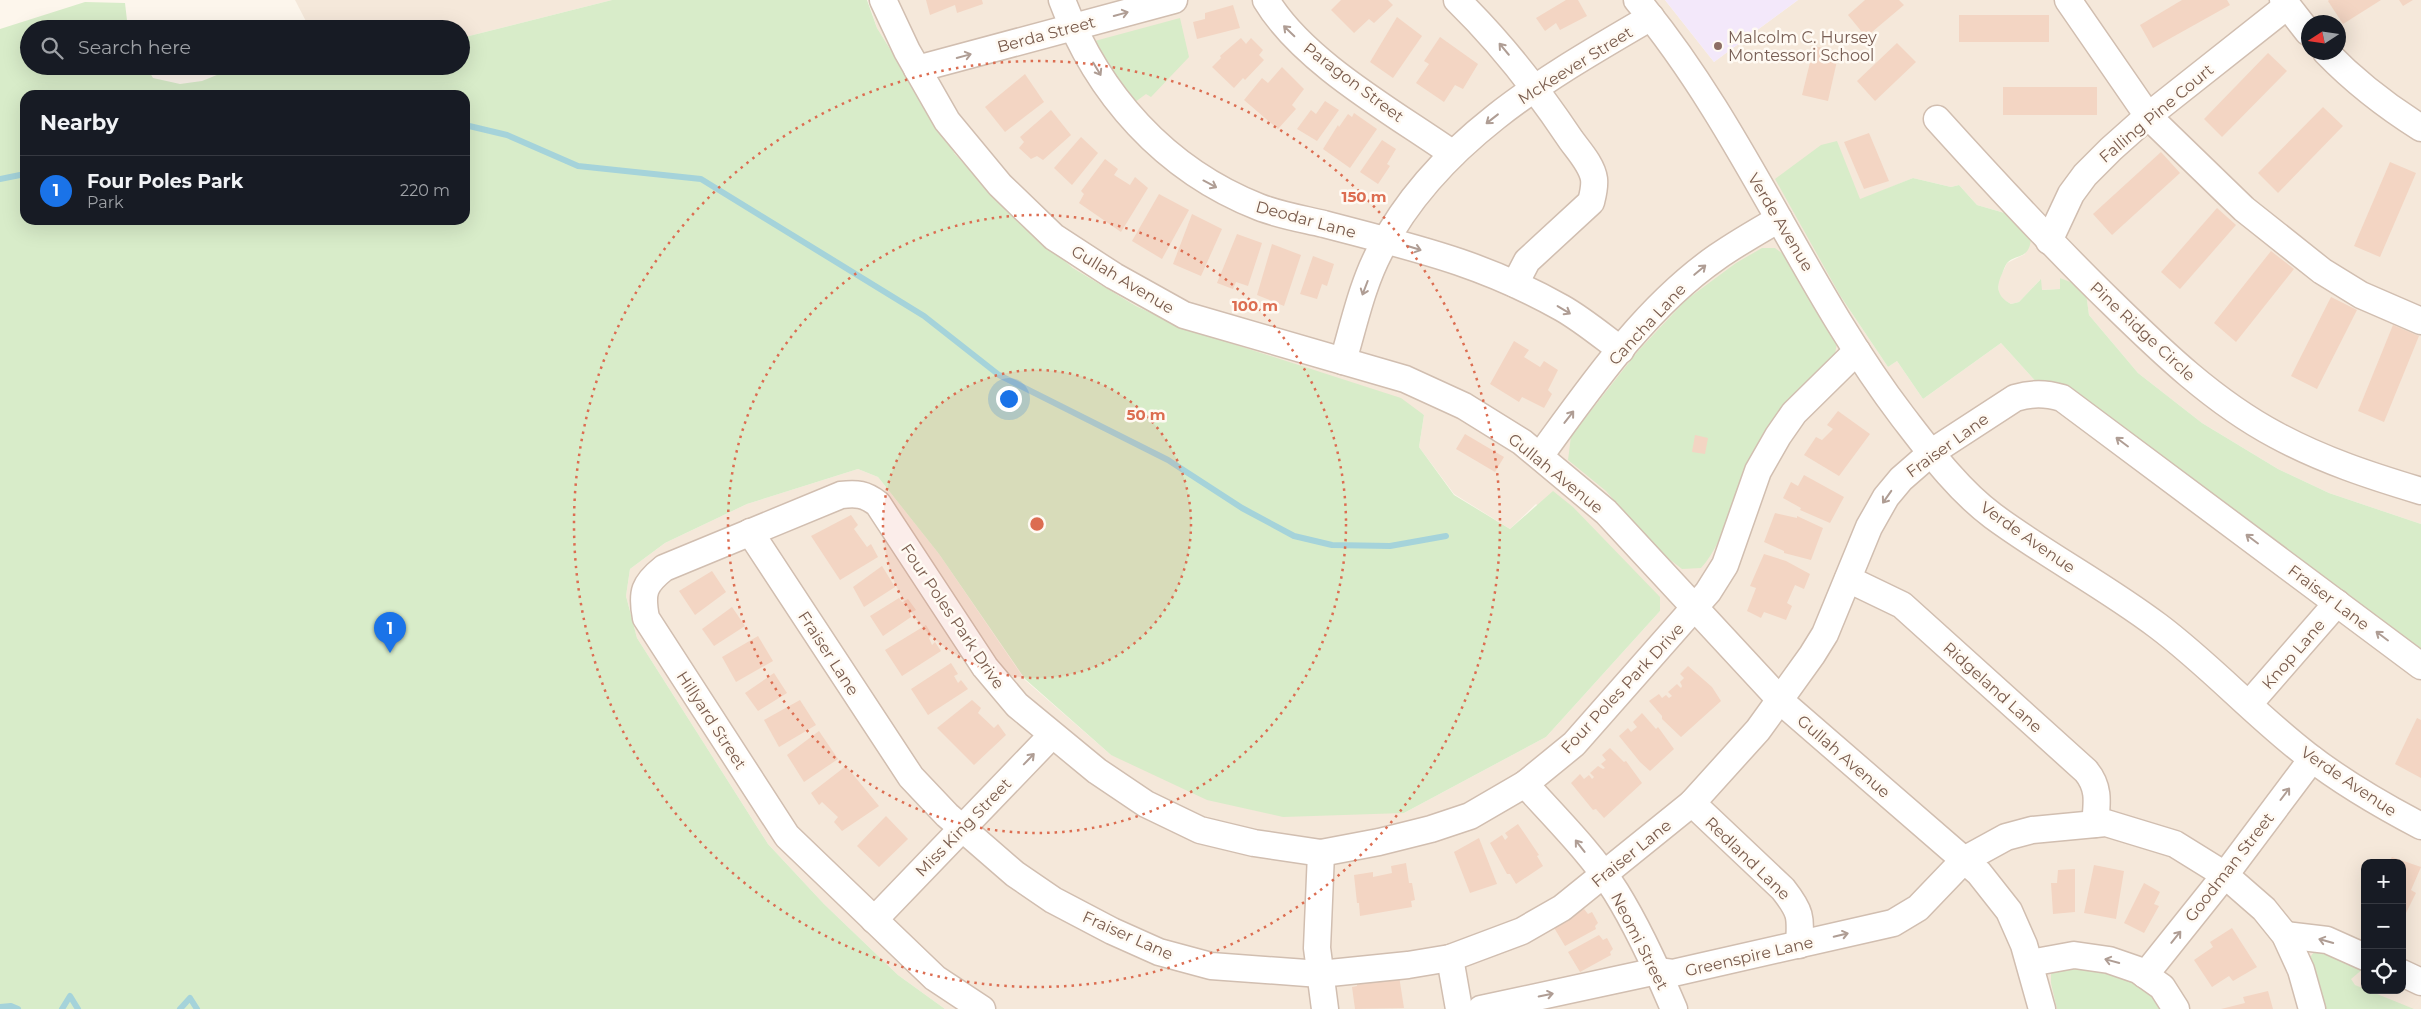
<!DOCTYPE html>
<meta charset="utf-8">
<style>
:root{--surface:#171b24;--page:#20242c;--text:#f1f3f6;--muted:#9ea1a6;--line:#363941;--accent:#1a73e8}
body{margin:0;font-family:Montserrat,sans-serif;background:var(--page);color:var(--text)}
.controls{position:absolute;right:15px;bottom:15px;display:grid;overflow:hidden;border-radius:10px;box-shadow:0 5px 20px #0002}
.controls button{width:45px;height:45px;display:grid;place-items:center;padding:0;border:0;border-bottom:1px solid var(--line);background:var(--surface);color:var(--text);font:25px sans-serif}
.compass{position:absolute;left:2301px;top:15px;width:45px;height:45px;border-radius:50%;background:var(--surface);box-shadow:0 5px 20px #0002;rotate:258deg}
.you{position:absolute;left:1008px;top:398px;width:18px;height:18px;margin:-12px;border:4px solid #fff;border-radius:50%;background:#1a73e8;box-shadow:0 0 0 8px #1a73e833}
.badge{display:grid;place-items:center;width:32px;height:32px;border-radius:50%;background:var(--accent);color:#fff;font-size:16px;font-weight:700}
.pin{position:absolute;translate:-50% -41px;filter:drop-shadow(0 1px 2px #0008)}
.pin::after{content:'';position:absolute;top:26px;width:18px;height:15px;background:inherit;clip-path:polygon(0 0,100% 0,50% 100%)}
.list{margin:0;padding:0;list-style:none}
h2{display:flex;justify-content:space-between;align-items:center;height:65px;margin:0;padding:0 20px;font-size:21px}
h2 small{font-size:16px;font-weight:400;color:var(--muted)}
.list li{display:grid;grid-template-columns:32px 1fr auto;gap:15px;align-items:center;box-sizing:border-box;height:70px;padding:0 20px;border-top:1px solid var(--line)}
.list b{display:block;font-size:19px;white-space:nowrap}
.list p{margin:0;font-size:16px;white-space:nowrap;color:var(--muted)}
.list em{font-size:16px;font-style:normal;color:var(--muted)}
.icon{flex:none;width:28px;height:28px;fill:none;stroke:currentColor;stroke-width:2;stroke-linecap:round;stroke-linejoin:round}
.map{position:relative;flex:none;width:2421px;height:1009px;overflow:hidden}
.search{position:absolute;background:var(--surface);box-shadow:0 5px 20px #0002;left:20px;top:20px;width:450px;height:55px;display:flex;align-items:center;gap:12px;box-sizing:border-box;padding:0 18px;border-radius:28px;color:var(--muted);font-size:19px}
.panel{position:absolute;background:var(--surface);box-shadow:0 5px 20px #0002;left:20px;top:90px;width:450px;height:135px;border-radius:15px}
.map>svg:first-child{display:block}
.residential{fill:#f5e8da;fill-rule:evenodd}
.education{fill:#f3e8fa}
.green{fill:#d8ecc9;fill-rule:evenodd}
.lines{fill:none;stroke-linecap:round;stroke-linejoin:round}
.stream{stroke:#a5d3da;stroke-width:6}
.building{fill:#f3d5c3}
.minor-casing{stroke:#d1beb0;stroke-width:29}
.minor{stroke:#fff;stroke-width:26}
.oneway{stroke:#af9d94}
.ring{fill:none;stroke:#dc6d51;stroke-width:2.5;stroke-dasharray:2.5 5}
.education-dot{fill:#8d6e63;stroke:#fffaf3;stroke-width:2}
.labels{text-anchor:middle;stroke-width:5;stroke-linejoin:round;paint-order:stroke}
.street-label{font-size:16px;fill:#7a5c4d;stroke:#fffaf3}
.education-label{font-size:16px;fill:#785e54;stroke:#fffaf3;text-anchor:start}
.centre{fill:#dc6d51;stroke:#fffaf3;stroke-width:2.5}
.ring-label{font-size:15px;text-anchor:middle;font-weight:bold;fill:#dc6d51;stroke:#fffaf3;stroke-width:5;stroke-linejoin:round;paint-order:stroke}
</style>
<div class="map">
<svg width="2421" height="1009" viewBox="0 0 2421 1009">
<rect width="100%" height="100%" fill="#fdf6ec"/>
<g class="residential">
<path d="M295,0h317l-151,38v-9h-151z"/>
<path d="M868,0h797l49,62 84,-62h623v524l-92,-31 -51,-24 -76,-46 -64,-50 -49,-58 -3,-21 -26,-16v11l-19,1 -1,-10 -21,22 -8,2 -7,-4 -5,-6 -1,-12 9,-19 18,-9 -17,-40 -31,-9 -18,-20 -8,2 -38,-9 -53,22 -19,97 47,70 9,-6 26,38 78,-56 37,41 383,274v351h-1476l-47,-34 -74,-71 -56,-60 -131,-206 -11,-42 4,-27 35,-26 82,-39 111,-35 20,8 61,77 86,126 86,75 293,58 142,-76 114,-126 -124,-107 -26,25 -56,-35 -35,-47 5,-32 -134,-51 -106,-36 -48,-22 -63,-38 -60,-51 -58,-63 -78,-126zM2308,22h30v30h-30zM2365,863h37v127h-37z"/>
</g>
<path class="education" d="M1665,0h133l-84,62z"/>
<g class="green">
<path d="M612,0h255l10,28 78,126 58,63 60,51 63,38 48,22 217,70 23,17 -5,32 35,48 56,34 43,-38 20,16 87,90v14l-114,126 -142,76 -121,4 -76,-17 -96,-45 -86,-76 -86,-125 -61,-77 -20,-8 -111,35 -82,39 -35,26 -4,27 11,42 131,206 56,60 74,71 47,34h-945v-980l85,-27 40,1 3,26h-99v37h117l7,12 27,6 22,-3 37,-15 93,2 9,-2h120v-28zM25,95h440v125h-440z"/>
<path d="M1180,18l9,39 -38,40 -5,-3 -15,11 -40,-63z"/>
<path d="M1837,141l23,58 53,-21 38,9 8,-2 18,20 31,9 23,25c-2,21 -14,14 -24,24 -2,3 -4,8 -5,11 -7,14 -4,23 9,30l8,-2 22,-23 1,11 18,-1v-11l23,9 3,6 3,22 49,58 64,50 76,46 51,24 92,31v134l-383,-274 -37,-41 -78,56 -26,-38 -9,6 -47,-70 -66,-118 46,-34z"/>
<path d="M1762,248h13l11,8 51,87 -2,11c-33,36 -67,70 -88,114 -14,31 -23,75 -46,100l-19,1 -22,-17 -54,-61 -38,-31 3,-24 67,-85 48,-51 50,-37z"/>
<path d="M2326,950l38,18 -13,11 4,6 59,24h-93l-13,-49 6,-8z"/>
<path d="M2087,962l54,18 23,29h-107l-6,-26v-10l9,-7z"/>
</g>
<g class="lines">
<g class="stream">
<path d="M465,125l42,10 71,31 123,13 223,137 75,59 169,85 74,48 52,28 38,9 58,1 56,-10"/>
<path d="M0,179l25,-5"/>
<path d="M0,1007l11,-1 7,3"/>
<path d="M62,1009l8,-13 8,13"/>
<path d="M180,1009l10,-11 7,11"/>
</g>
</g>
<g class="building">
<path d="M926,0h56l1,4 -26,9 -2,-8 -25,10z"/>
<path d="M1341,0h47l5,5 -19,18 -5,-4 -15,14 -23,-23z"/>
<path d="M1566,0h12l9,16 -27,14 -4,-7 -11,8 -9,-13z"/>
<path d="M1865,0h34l5,5 -38,32 -18,-22z"/>
<path d="M2182,0h45l3,5 -77,43 -13,-23z"/>
<path d="M2329,0h52l-38,24 -15,-23z"/>
<path d="M2399,0h14l-10,6z"/>
<path d="M1233,5l7,23 -43,11 -4,-17 12,-3v-6z"/>
<rect x="1959" y="15" width="90" height="27"/>
<path d="M1397,17l25,19 -29,42 -23,-16z"/>
<path d="M1440,37l38,27 -15,25 -8,-4 -11,17 -28,-19 13,-19 -5,-3z"/>
<path d="M1241,38l5,6 5,-6 12,12 -4,5 5,5 -19,20 -2,-2 -9,10 -22,-21 9,-9 -1,-2z"/>
<path d="M1897,43l19,19 -41,39 -18,-20z"/>
<path d="M1814,46l25,6 -11,49 -26,-6z"/>
<path d="M2268,53l19,18 -65,66 -18,-18z"/>
<path d="M1282,67l22,22 -12,16 4,4 -18,20 -34,-29 18,-22 6,5z"/>
<path d="M1025,74l19,28 -39,30 -20,-25z"/>
<rect x="2003" y="87" width="94" height="28"/>
<path d="M1325,101l14,9 -22,31 -20,-12 14,-19 5,4z"/>
<path d="M2323,107l20,19 -65,67 -20,-20z"/>
<path d="M1051,110l20,25 -28,25 -6,-4 -6,3 -12,-11 5,-6 -4,-5z"/>
<path d="M1354,113l23,16 -27,39 -27,-19 15,-24 1,2 9,-13 4,3z"/>
<path d="M1869,133l20,48 -25,8 -20,-47z"/>
<path d="M1081,137l17,16 -26,32 -18,-17z"/>
<path d="M1382,140l14,9 -9,15 3,2 -12,18 -18,-12z"/>
<path d="M2161,152l19,21 -68,62 -19,-21z"/>
<path d="M1105,159l13,10 -4,6 16,10 5,-8 13,11 -27,44 -42,-29 5,-9 -3,-3z"/>
<path d="M2390,162l26,11 -36,84 -26,-11z"/>
<path d="M1159,194l30,16 -27,49 -30,-18z"/>
<path d="M2217,208l19,17 -56,64 -19,-17z"/>
<path d="M1192,214l30,15 -21,47 -28,-12z"/>
<path d="M1237,234l25,9 -14,43 -12,-4 -3,7 -16,-6z"/>
<path d="M1272,244l29,11 -17,51 -27,-11z"/>
<path d="M2271,251l23,18 -58,73 -22,-19z"/>
<path d="M1313,256l21,8 -7,22 -5,-2 -5,15 -17,-5z"/>
<path d="M2331,297l26,13 -40,79 -26,-13z"/>
<path d="M2393,325l26,11 -35,86 -26,-11z"/>
<path d="M1514,341l15,9 -5,7 16,10 4,-6 14,9 -10,20 4,4 -8,14 -22,-11 -3,5 -29,-18z"/>
<path d="M1838,411l32,23 -31,42 -35,-21 12,-18 6,3 11,-11 -6,-4z"/>
<path d="M1465,434l39,23 -9,15 -39,-23z"/>
<path d="M1695,435l13,3 -3,16 -13,-2z"/>
<path d="M1804,475l40,22 -14,26 -30,-13 1,-2 -18,-10 8,-16 7,4z"/>
<path d="M1775,513l22,5v-2l26,12 -12,32 -27,-7v-2l-20,-9z"/>
<path d="M851,515l7,10 -4,4 13,18 4,-3 7,13 -38,23 -29,-44z"/>
<path d="M1764,554l22,7 24,13 -6,15 -9,-4 -8,18 5,3 -6,14 -22,-8 -3,6 -14,-7 9,-23 -6,-2z"/>
<path d="M882,566l13,21 -31,20 -11,-20z"/>
<path d="M712,571l14,21 -31,23 -16,-24z"/>
<path d="M899,598l3,4 6,-3 8,11 -6,3 1,4 -28,19 -13,-20z"/>
<path d="M732,607l13,19 -31,20 -12,-17z"/>
<path d="M926,625l6,10 -3,3 3,7 3,-3 6,9 -39,25 -17,-26z"/>
<path d="M758,636l15,25 -37,21 -14,-25z"/>
<path d="M951,663l7,11 -4,2 4,7 3,-3 7,9 -40,26 -17,-26z"/>
<path d="M1688,666l24,21 9,14 -40,36 -19,-18v-3l-13,-15 10,-7 3,4 4,-3 3,3 3,-2 -4,-4 9,-8 4,4 1,-2 -2,-4 4,-4 -4,-4z"/>
<path d="M774,673l13,20 -29,18 -13,-18z"/>
<path d="M800,700l16,25 -37,22 -15,-27z"/>
<path d="M972,700l9,8 -3,5 16,15 4,-4 8,11 -32,30 -37,-37z"/>
<path d="M1642,713l14,16 2,-2 16,22 -24,22 -10,-9 -21,-26 9,-8 3,4 6,-5 -4,-5z"/>
<path d="M2417,718l4,2v58l-26,-14z"/>
<path d="M819,731l19,28 -34,23 -17,-27z"/>
<path d="M1610,748l14,14 2,-1 16,22 -38,35 -8,-9 -3,1 -22,-27 9,-9 4,5 5,-4 3,4 2,-2 -4,-4 8,-7 5,3 2,-1 -4,-4 5,-4 -4,-5z"/>
<path d="M846,766l33,40 -37,25 -8,-9 4,-5 -16,-15 -3,3 -8,-12z"/>
<path d="M886,816l22,23 -29,28 -22,-21z"/>
<path d="M1518,824l21,31 -2,1 6,10 -27,18 -6,-10h-3l-17,-31 12,-8 3,5 3,-3 -3,-4z"/>
<path d="M1479,838l18,46 -27,9 -16,-41z"/>
<path d="M2392,857l29,10 -10,23 5,3 -12,24 -2,-54h-14z"/>
<path d="M1406,863l3,20h3l3,17 -4,1 1,6 -52,9 -1,-13h-2l-3,-28 19,-3v5l19,-4 -1,-7z"/>
<path d="M2094,865l30,6 -8,48 -32,-6z"/>
<path d="M2075,869v43l-22,2 -2,-31h6l1,-13z"/>
<path d="M2144,883l16,9 -6,12 5,2 -15,27 -20,-10z"/>
<path d="M1584,909l4,5 4,-2 6,11 -3,3 1,3 -31,17 -12,-20z"/>
<path d="M2232,928l25,39 -24,14 -4,-5 -17,11 -18,-27 19,-13 -3,-5z"/>
<path d="M1599,935l4,5 4,-2 6,11 -3,3 1,3 -31,17 -12,-20z"/>
<path d="M1399,976l5,32 -49,1 -3,-22 5,-1v-5z"/>
<path d="M2268,991l5,18h-52l24,-6 -2,-6z"/>
</g>
<g class="lines">
<g class="minor-casing">
<g id="minor">
<path d="M883,0l24,51 40,70 53,64 54,52 60,39 70,39 221,64 59,27 58,36 84,70 178,192 195,169 30,38 15,34 18,64"/>
<path d="M1062,0c35,94 103,170 197,207 20,8 44,12 65,17 45,12 91,23 135,38 35,12 71,28 103,46 21,12 40,28 59,42"/>
<path d="M1266,0c37,62 127,112 187,154"/>
<path d="M1457,0c44,43 80,89 114,140 8,11 21,25 23,39 1,8 -1,15 -3,23l-64,59 -12,23"/>
<path d="M1637,0c106,127 166,286 266,417 27,35 55,73 90,99 53,39 112,70 165,110 52,39 97,89 149,129 36,28 74,50 114,71"/>
<path d="M2068,0l80,116 96,93 78,62 39,24 60,26"/>
<path d="M2283,0l25,32"/>
<path d="M2326,52c29,30 60,54 95,76"/>
<path d="M917,69l257,-69"/>
<path d="M1937,119c57,63 114,125 175,184 50,49 102,99 164,132 46,25 95,41 145,56"/>
<path d="M2049,241l22,-47 14,-19 26,-26 37,-33 139,-110"/>
<path d="M1343,361c11,-37 19,-76 37,-110 57,-111 168,-174 271,-234"/>
<path d="M1540,456c51,-70 105,-149 177,-199 20,-14 41,-26 62,-38"/>
<path d="M750,532l161,245 36,38 68,59 38,26 59,31 47,21 52,14 109,8 88,-9 42,-7 72,-27 40,-23 130,-105 66,-73 54,-75 13,-21 44,-107 17,-30 15,-18 31,-27 83,-54c17,-5 30,-5 47,0l359,268"/>
<path d="M1848,579l54,26 184,166c14,17 11,32 9,53"/>
<path d="M2249,704l88,-101"/>
<path d="M1525,784c30,33 68,71 91,108 23,37 41,77 58,117"/>
<path d="M1692,803l91,86c18,23 18,27 16,56"/>
<path d="M1321,853l-4,95 8,61"/>
<path d="M874,920l178,-185"/>
<path d="M2285,935l42,5 38,17"/>
<path d="M1450,958l9,51"/>
<path d="M2030,963l44,-8 35,5 29,10 24,17 14,22"/>
<path d="M2402,973l19,9"/>
<path d="M2145,975l80,-100 87,-116"/>
<path d="M982,1009l-47,-31 -148,-142 -141,-218c-5,-26 -2,-34 18,-50l177,-73c16,-2 24,-1 37,9l107,163 32,38 80,66 49,33 54,26 54,13 67,10 58,-11 52,-13 39,-13 55,-32 49,-40 134,-152 17,-27 33,-94 20,-35 16,-23 63,-62"/>
<path d="M1481,1009l176,-38 16,2 220,-50 25,-15 46,-48 42,-23 26,-7 74,-7 69,21 50,31 39,34 21,26 16,35 11,39"/>
</g>
</g>
<use href="#minor" class="minor"/>
</g>
<defs><path id="oneway-shaft" d="M-6 0H5M1.5-3L5.5 0L1.5 3" fill="none" stroke-width="1.6" stroke-linecap="round" stroke-linejoin="round" transform="scale(1.25)"/></defs>
<g class="oneway">
<use href="#oneway-shaft" transform="translate(1121 14) rotate(-15)"/>
<use href="#oneway-shaft" transform="translate(1289 31) rotate(-136)"/>
<use href="#oneway-shaft" transform="translate(1504 49) rotate(-130)"/>
<use href="#oneway-shaft" transform="translate(964 56) rotate(-15)"/>
<use href="#oneway-shaft" transform="translate(1097 69) rotate(59)"/>
<use href="#oneway-shaft" transform="translate(1492 119) rotate(142)"/>
<use href="#oneway-shaft" transform="translate(1210 184) rotate(28)"/>
<use href="#oneway-shaft" transform="translate(1414 248) rotate(17)"/>
<use href="#oneway-shaft" transform="translate(1700 270) rotate(-40)"/>
<use href="#oneway-shaft" transform="translate(1365 288) rotate(111)"/>
<use href="#oneway-shaft" transform="translate(1564 310) rotate(31)"/>
<use href="#oneway-shaft" transform="translate(1569 417) rotate(-52)"/>
<use href="#oneway-shaft" transform="translate(2122 442) rotate(-143)"/>
<use href="#oneway-shaft" transform="translate(1887 497) rotate(125)"/>
<use href="#oneway-shaft" transform="translate(2252 539) rotate(-143)"/>
<use href="#oneway-shaft" transform="translate(2382 636) rotate(-143)"/>
<use href="#oneway-shaft" transform="translate(1029 759) rotate(-46)"/>
<use href="#oneway-shaft" transform="translate(2285 794) rotate(-53)"/>
<use href="#oneway-shaft" transform="translate(1580 846) rotate(-128)"/>
<use href="#oneway-shaft" transform="translate(1841 935) rotate(-13)"/>
<use href="#oneway-shaft" transform="translate(2176 937) rotate(-51)"/>
<use href="#oneway-shaft" transform="translate(2326 941) rotate(-164)"/>
<use href="#oneway-shaft" transform="translate(2112 961) rotate(-165)"/>
<use href="#oneway-shaft" transform="translate(1546 995) rotate(-12)"/>
</g>
<circle cx="1037" cy="524" r="154" fill="#dc6d51" fill-opacity=".12"/>
<g class="ring">
<circle cx="1037" cy="524" r="154"/>
<circle cx="1037" cy="524" r="309"/>
<circle cx="1037" cy="524" r="463"/>
</g>
<circle class="education-dot" cx="1718" cy="46" r="5"/>
<g class="labels">
<g class="street-label">
<text transform="translate(1046 34) rotate(-15)" y="6">Berda Street</text>
<text transform="translate(1575 65) rotate(-32)" y="6">McKeever Street</text>
<text transform="translate(1354 82) rotate(37)" y="6">Paragon Street</text>
<text transform="translate(2156 113) rotate(-40)" y="6">Falling Pine Court</text>
<text transform="translate(1306 219) rotate(15)" y="6">Deodar Lane</text>
<text transform="translate(1781 222) rotate(59)" y="6">Verde Avenue</text>
<text transform="translate(1123 279) rotate(31)" y="6">Gullah Avenue</text>
<text transform="translate(1647 324) rotate(-47)" y="6">Cancha Lane</text>
<text transform="translate(2143 331) rotate(43)" y="6">Pine Ridge Circle</text>
<text transform="translate(1947 445) rotate(-36)" y="6">Fraiser Lane</text>
<text transform="translate(1556 473) rotate(39)" y="6">Gullah Avenue</text>
<text transform="translate(2028 537) rotate(35)" y="6">Verde Avenue</text>
<text transform="translate(2329 597) rotate(37)" y="6">Fraiser Lane</text>
<text transform="translate(953 616) rotate(56)" y="6">Four Poles Park Drive</text>
<text transform="translate(829 653) rotate(57)" y="6">Fraiser Lane</text>
<text transform="translate(2293 654) rotate(-49)" y="6">Knop Lane</text>
<text transform="translate(1993 687) rotate(42)" y="6">Ridgeland Lane</text>
<text transform="translate(1622 688) rotate(-47)" y="6">Four Poles Park Drive</text>
<text transform="translate(712 720) rotate(57)" y="6">Hillyard Street</text>
<text transform="translate(1844 756) rotate(41)" y="6">Gullah Avenue</text>
<text transform="translate(2349 781) rotate(34)" y="6">Verde Avenue</text>
<text transform="translate(963 827) rotate(-46)" y="6">Miss King Street</text>
<text transform="translate(1631 853) rotate(-39)" y="6">Fraiser Lane</text>
<text transform="translate(1748 858) rotate(44)" y="6">Redland Lane</text>
<text transform="translate(2229 867) rotate(-52)" y="6">Goodman Street</text>
<text transform="translate(1128 935) rotate(24)" y="6">Fraiser Lane</text>
<text transform="translate(1640 941) rotate(63)" y="6">Neomi Street</text>
<text transform="translate(1749 956) rotate(-13)" y="6">Greenspire Lane</text>
</g>
<g class="education-label">
<text x="1728" y="43">Malcolm C. Hursey<tspan x="1728" dy="18">Montessori School</tspan></text>
</g>
</g>
<circle cx="1037" cy="524" r="8" class="centre"/>
<g class="ring-label">
<text x="1364" y="202">150 m</text>
<text x="1255" y="311">100 m</text>
<text x="1146" y="420">50 m</text>
</g>
</svg>
<div class="controls">
<button>+</button>
<button>−</button>
<button><svg class="icon" aria-label="locate" viewBox="0 0 24 24"><circle cx="12" cy="12" r="6"/><path d="M12 2v4M12 18v4M2 12h4M18 12h4"/></svg></button>
</div>
<svg class="compass" viewBox="-18 -18 36 36"><path d="M0-13l5 13h-10z" fill="#e53935"/><path d="M0 13l5-13h-10z" fill="#9ea1a6"/></svg>
<div class="you"></div>
<div class="pin badge" style="left:390px;top:653px">1</div>
<div class="search"><svg class="icon" aria-label="search" viewBox="0 0 24 24"><circle cx="10" cy="10" r="6"/><path d="M15 15l6 6"/></svg>Search here</div>
<section class="panel">
<h2>Nearby<small></small></h2>
<ul class="list">
<li><span class="badge">1</span><div><b>Four Poles Park</b><p>Park</p></div><em>220 m</em></li>
</ul>
</section>
</div>
